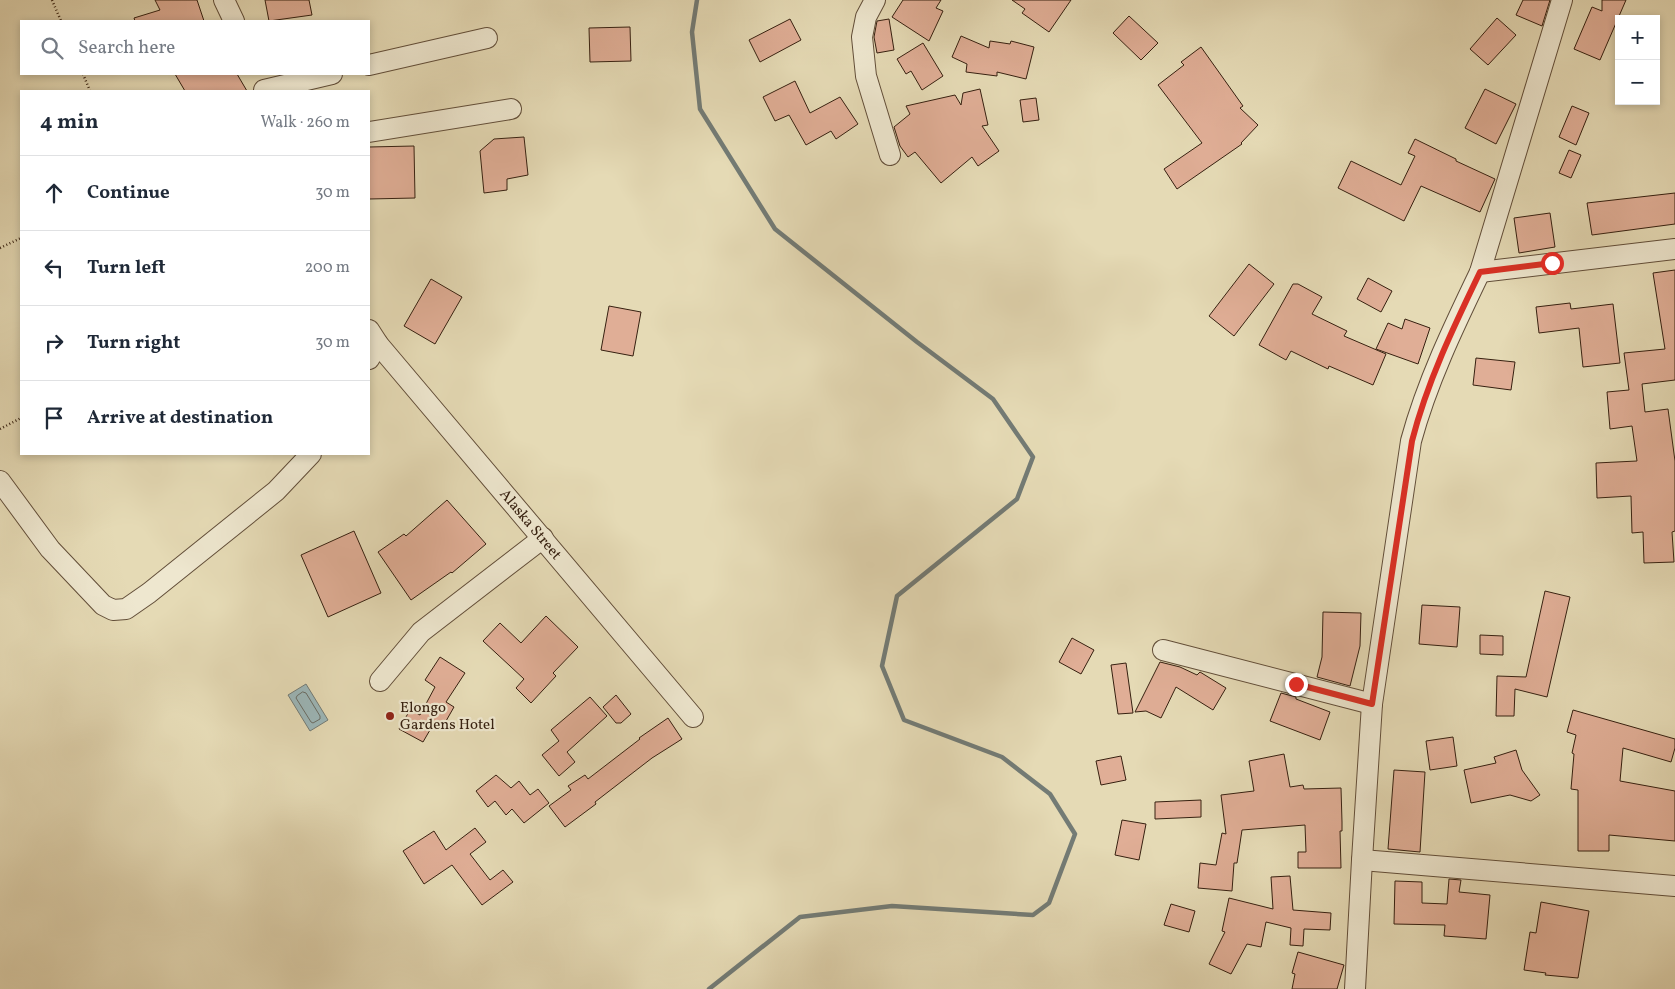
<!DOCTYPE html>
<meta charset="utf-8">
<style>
:root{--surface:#fff;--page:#f2f2f3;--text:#1f2937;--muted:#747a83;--line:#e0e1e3}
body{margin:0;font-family:Vollkorn,serif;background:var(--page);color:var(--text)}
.controls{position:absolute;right:15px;top:15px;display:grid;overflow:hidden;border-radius:0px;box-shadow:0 2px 8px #0003}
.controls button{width:45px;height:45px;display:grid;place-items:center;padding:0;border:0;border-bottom:1px solid var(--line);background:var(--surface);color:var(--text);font:25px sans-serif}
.stop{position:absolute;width:15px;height:15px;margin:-11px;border:4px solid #d93025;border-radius:50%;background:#fff}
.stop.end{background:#d93025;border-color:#fff;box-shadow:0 1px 5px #0008}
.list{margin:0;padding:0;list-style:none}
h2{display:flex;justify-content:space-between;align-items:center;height:65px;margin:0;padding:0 20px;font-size:21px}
h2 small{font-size:16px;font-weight:400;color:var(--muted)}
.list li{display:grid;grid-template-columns:32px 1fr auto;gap:15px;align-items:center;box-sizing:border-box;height:75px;padding:0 20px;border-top:1px solid var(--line)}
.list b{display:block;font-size:19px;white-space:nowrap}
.list em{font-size:16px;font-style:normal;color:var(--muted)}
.icon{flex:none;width:28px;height:28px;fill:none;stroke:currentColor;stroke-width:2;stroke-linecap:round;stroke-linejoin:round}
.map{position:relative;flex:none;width:1675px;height:989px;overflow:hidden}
.search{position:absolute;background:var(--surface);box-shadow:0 2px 8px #0003;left:20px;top:20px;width:350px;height:55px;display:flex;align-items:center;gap:12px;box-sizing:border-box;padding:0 18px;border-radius:0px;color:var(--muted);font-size:19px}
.panel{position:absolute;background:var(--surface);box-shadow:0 2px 8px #0003;left:20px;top:90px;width:350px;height:365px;border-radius:0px}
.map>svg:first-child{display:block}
.water{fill:#9cb7b9;stroke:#737b75}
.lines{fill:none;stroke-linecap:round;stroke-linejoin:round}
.shore{stroke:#696c64;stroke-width:1}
.stream{stroke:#737b75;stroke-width:4.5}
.building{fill:#e0ae96;stroke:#362010}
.minor-casing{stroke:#624e39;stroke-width:22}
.path{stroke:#362010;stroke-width:2.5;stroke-dasharray:1 2.5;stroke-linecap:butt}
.minor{stroke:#eee7cf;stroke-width:20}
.route{stroke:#d93025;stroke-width:6}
.poi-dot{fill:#8f2418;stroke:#eee7cf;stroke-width:2}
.labels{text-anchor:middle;stroke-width:4.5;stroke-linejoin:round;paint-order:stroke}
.street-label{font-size:15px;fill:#362010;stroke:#eee7cf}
.poi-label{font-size:15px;fill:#362010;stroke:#eee7cf;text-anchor:start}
</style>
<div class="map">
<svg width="1675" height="989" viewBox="0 0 1675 989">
<rect width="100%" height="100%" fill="#e5dab5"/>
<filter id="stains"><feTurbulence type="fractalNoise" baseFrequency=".004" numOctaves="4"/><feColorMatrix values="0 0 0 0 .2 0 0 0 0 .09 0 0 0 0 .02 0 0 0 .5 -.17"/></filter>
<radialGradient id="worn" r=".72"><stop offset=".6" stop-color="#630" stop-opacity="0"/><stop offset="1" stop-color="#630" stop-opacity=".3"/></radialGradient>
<path class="water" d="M306,684l22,36 -18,11 -22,-36z"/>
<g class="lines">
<path class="shore" d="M303,692l3,1 14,23v3l-7,4 -2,-1 -15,-24 1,-2z"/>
<path class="stream" d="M697,0l-5,32 8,77 75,120 142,113 76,57 40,58 -16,42 -120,97 -15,70 22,54 98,37 48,37 25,40 -26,69 -16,12 -141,-9 -92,11 -91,72"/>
</g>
<g class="building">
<path d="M155,0h42l7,21h-69l-1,-3 26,-8z"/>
<path d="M265,0h44l3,15 -43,6z"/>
<path d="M903,0h38l-5,8 7,3 -14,30 -37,-24z"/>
<path d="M1012,0h59l-22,32 -27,-19 3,-4z"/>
<path d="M1523,0h27l-8,26 -26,-11z"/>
<path d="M1602,0h24l-26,60 -26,-11 18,-42 10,4z"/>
<path d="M1129,16l29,27 -17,17 -28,-27z"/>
<path d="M1497,18l19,17 -28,30 -18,-16z"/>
<path d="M790,19l11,21 -41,22 -11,-22z"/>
<path d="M889,19l5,31 -17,3 -3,-16 3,-16z"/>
<path d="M630,27l1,34 -41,1 -1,-34z"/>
<path d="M961,36l28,12 1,-7 20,3 1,-3 23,6 -8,32 -29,-7v4l-31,-4 1,-8 -15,-7z"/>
<path d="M923,43l20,33 -21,14 -11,-19 -5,3 -9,-15z"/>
<path d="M1201,47l42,59 -3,2 18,17 -17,18 1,1 -65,45 -13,-20 38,-26 -44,-58 26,-20 -3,-3z"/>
<path d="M175,74h62l10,17h-62z"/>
<path d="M795,81l15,32 30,-16 18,27 -22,15 -5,-8 -25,14 -17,-30 -14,6 -12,-24z"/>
<path d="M980,89l8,36 -6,1 17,25 -21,15 -6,-9 -31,26 -26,-31 -7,5 -8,-11 -6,-19 16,-13 -4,-8 49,-11 6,10 2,-12z"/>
<path d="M1485,89l31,15 -20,40 -31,-16z"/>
<path d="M1036,98l3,22 -16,2 -3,-22z"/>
<path d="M1572,106l17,7 -13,32 -17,-8z"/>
<path d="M524,137l4,38 -21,4v11l-23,3 -4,-42 14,-12z"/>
<path d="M1415,139l41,20v2l39,18 -15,33 -59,-26 -17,35 -66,-33 13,-27 50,24 14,-29 -7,-3z"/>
<path d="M414,146l1,52 -46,1v-52z"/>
<path d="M1569,150l12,5 -10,23 -12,-5z"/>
<path d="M1675,193v31l-83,11 -5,-32z"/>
<path d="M1550,213l5,34 -36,6 -5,-35z"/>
<path d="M1249,264l25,20 -40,52 -25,-20z"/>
<path d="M1675,270v110l-33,4 3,28 23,-3 7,52v70l-3,1 2,30 -30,1 -1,-31 -11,1 -1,-37 -34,2 -1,-35 41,-2 -5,-35 -22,3 -3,-37 22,-2 -5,-37 41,-4 -12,-76z"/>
<path d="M1368,278l24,13 -11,21 -24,-13z"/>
<path d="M431,279l31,18 -27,47 -31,-18z"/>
<path d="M1293,284h5l24,13 -10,17 35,17 -3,5 42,18 -13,31 -44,-19 -1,3 -37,-18 -5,9 -27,-15z"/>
<path d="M1570,303l1,6 42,-5 7,59 -37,4 -4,-39 -40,5 -3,-26z"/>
<path d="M609,306l32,6 -8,44 -32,-6z"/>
<path d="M1405,319l25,9 -12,36 -42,-15 12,-26 14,6z"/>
<path d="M1476,358l39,4 -4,28 -38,-5z"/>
<path d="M447,500l39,44 -34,29 -1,-1 -40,28 -33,-48 26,-18 2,2z"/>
<path d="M354,531l27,62 -53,24 -27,-62z"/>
<path d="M1545,591l25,6 -23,100 -32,-8 -1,27h-18l1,-40 29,1z"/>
<path d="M1422,605l38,2 -3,40 -38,-3z"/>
<path d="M1323,612l38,1 -1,33 -10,40 -33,-9 5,-20z"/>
<path d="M546,616l32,31 -25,26 3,3 -25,27 -15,-15 8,-9 -41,-38 17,-18 21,20z"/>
<path d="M1480,635l23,1v19l-23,-1z"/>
<path d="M1072,638l22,12 -13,24 -22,-12z"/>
<path d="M440,657l25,16 -19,29 8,5 -12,21 -8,-5 -11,19 -24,-13 11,-19 10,5 15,-28 -10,-7z"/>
<path d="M1160,662l20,5 17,8 3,-3 26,16 -13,22 -37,-23 -15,31 -15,-7 -11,1z"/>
<path d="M1126,663l7,50 -15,1 -7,-49z"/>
<path d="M1281,693l15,4v2l34,13 -10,28 -50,-19z"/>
<path d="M616,695l15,19 -10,9h-5l-13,-16z"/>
<path d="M590,697l17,19 -40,36 8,10 -16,14 -17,-21 17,-14 -8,-11z"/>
<path d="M1573,710l102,29v9l-4,14 -48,-14 -3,33 55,10v50l-66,-6v16h-31v-61l-7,-1 3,-35 -2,-1 4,-18 -9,-3z"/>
<path d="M668,718l14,21 -30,19 -57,44 1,2 -31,23 -16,-21 22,-16 -3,-4 17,-11 3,4 52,-40 -1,-1z"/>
<path d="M1453,737l4,29 -27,4 -4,-29z"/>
<path d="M1516,750l6,20 18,25 -9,6 -21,-6 -39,8 -7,-33 32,-7 -2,-6z"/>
<path d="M1284,754l6,33 13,-2 1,4 37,-1 1,34v9h-2l1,37h-43v-16h8l-1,-27 -63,5 -5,33h-3l-2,28 -34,-3 2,-25 16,2 6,-32 4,1 -5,-39 33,-4 -5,-30z"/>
<path d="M1121,756l5,24 -25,5 -5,-24z"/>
<path d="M1394,770l31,2 -5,80 -32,-3z"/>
<path d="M496,775l15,13 8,-7 11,14 8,-6 11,14 -25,20 -12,-14 -6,6 -11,-14 -7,6 -12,-16z"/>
<path d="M1201,800v17l-46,2v-17z"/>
<path d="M1122,820l24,4 -7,36 -24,-5z"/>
<path d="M475,828l11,14 -16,12 20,26 13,-10 10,12 -31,23 -30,-40 -28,19 -21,-33 31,-20 12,19z"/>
<path d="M1290,876l3,34 38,3 -1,17 -26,-1 -1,17 -13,-1 1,-17 -25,-6 -5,25 -14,-3 -16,30 -22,-10 16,-32 -3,-1 7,-33 44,11 -2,-32z"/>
<path d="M1449,879l12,1 -2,12 31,3 -4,44 -42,-3 1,-11 -51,-1 1,-43 27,1v21l25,1z"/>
<path d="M1541,902l48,9 -11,67 -33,-3 1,-2 -22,-3 6,-38 6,1z"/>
<path d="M1171,904l24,7 -6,21 -25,-7z"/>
<path d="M1298,952l46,13 -7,24h-45l3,-15 -3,-1z"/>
</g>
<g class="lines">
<g class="minor-casing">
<g id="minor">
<path d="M224,0l10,21"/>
<path d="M875,0l-9,17 -4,20 4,39 24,79"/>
<path d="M369,65l118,-27"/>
<path d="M264,90l68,-16"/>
<path d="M369,132l142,-23"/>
<path d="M1480,272l195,-23"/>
<path d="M369,330l9,14 315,373"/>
<path d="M369,359l9,-15"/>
<path d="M0,481l50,68 53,56 10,5 13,-1 23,-16 127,-102 35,-37"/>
<path d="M1163,650l209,54"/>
<path d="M380,681l41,-49 122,-94"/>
<path d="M1362,860l313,26"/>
<path d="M1355,989l7,-129 10,-156 39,-263c16,-59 43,-115 69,-169l82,-272"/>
</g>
</g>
<g class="path">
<path d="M52,0l9,21"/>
<path d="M83,74l7,17"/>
<path d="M0,248l21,-10"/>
<path d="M0,429l21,-11"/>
</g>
<use href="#minor" class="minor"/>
</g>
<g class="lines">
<path class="route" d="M1296,684l76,20 40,-263c15,-59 42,-115 68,-169l72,-9"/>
</g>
<circle class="poi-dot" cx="390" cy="716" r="5"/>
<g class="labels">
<g class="street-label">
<text transform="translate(531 524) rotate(50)" y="5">Alaska Street</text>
</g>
<g class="poi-label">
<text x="400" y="712">Elongo<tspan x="400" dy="17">Gardens Hotel</tspan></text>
</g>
</g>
<rect width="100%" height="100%" filter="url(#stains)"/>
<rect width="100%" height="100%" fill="url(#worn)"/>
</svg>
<div class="controls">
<button>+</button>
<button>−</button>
</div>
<div class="stop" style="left:1552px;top:263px"></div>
<div class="stop end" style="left:1296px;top:684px"></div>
<div class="search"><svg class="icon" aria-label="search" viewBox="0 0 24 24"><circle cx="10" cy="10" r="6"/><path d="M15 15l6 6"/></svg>Search here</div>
<section class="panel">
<h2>4 min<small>Walk · 260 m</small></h2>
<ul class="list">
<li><svg class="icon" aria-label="ahead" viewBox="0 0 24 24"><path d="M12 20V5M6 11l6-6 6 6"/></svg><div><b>Continue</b></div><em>30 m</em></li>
<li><svg class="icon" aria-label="left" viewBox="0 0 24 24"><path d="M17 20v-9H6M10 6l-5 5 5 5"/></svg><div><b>Turn left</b></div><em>200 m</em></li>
<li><svg class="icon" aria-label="right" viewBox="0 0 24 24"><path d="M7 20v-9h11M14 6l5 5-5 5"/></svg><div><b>Turn right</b></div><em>30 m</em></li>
<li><svg class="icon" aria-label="arrive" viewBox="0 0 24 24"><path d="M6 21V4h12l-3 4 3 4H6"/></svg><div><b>Arrive at destination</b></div></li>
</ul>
</section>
</div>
